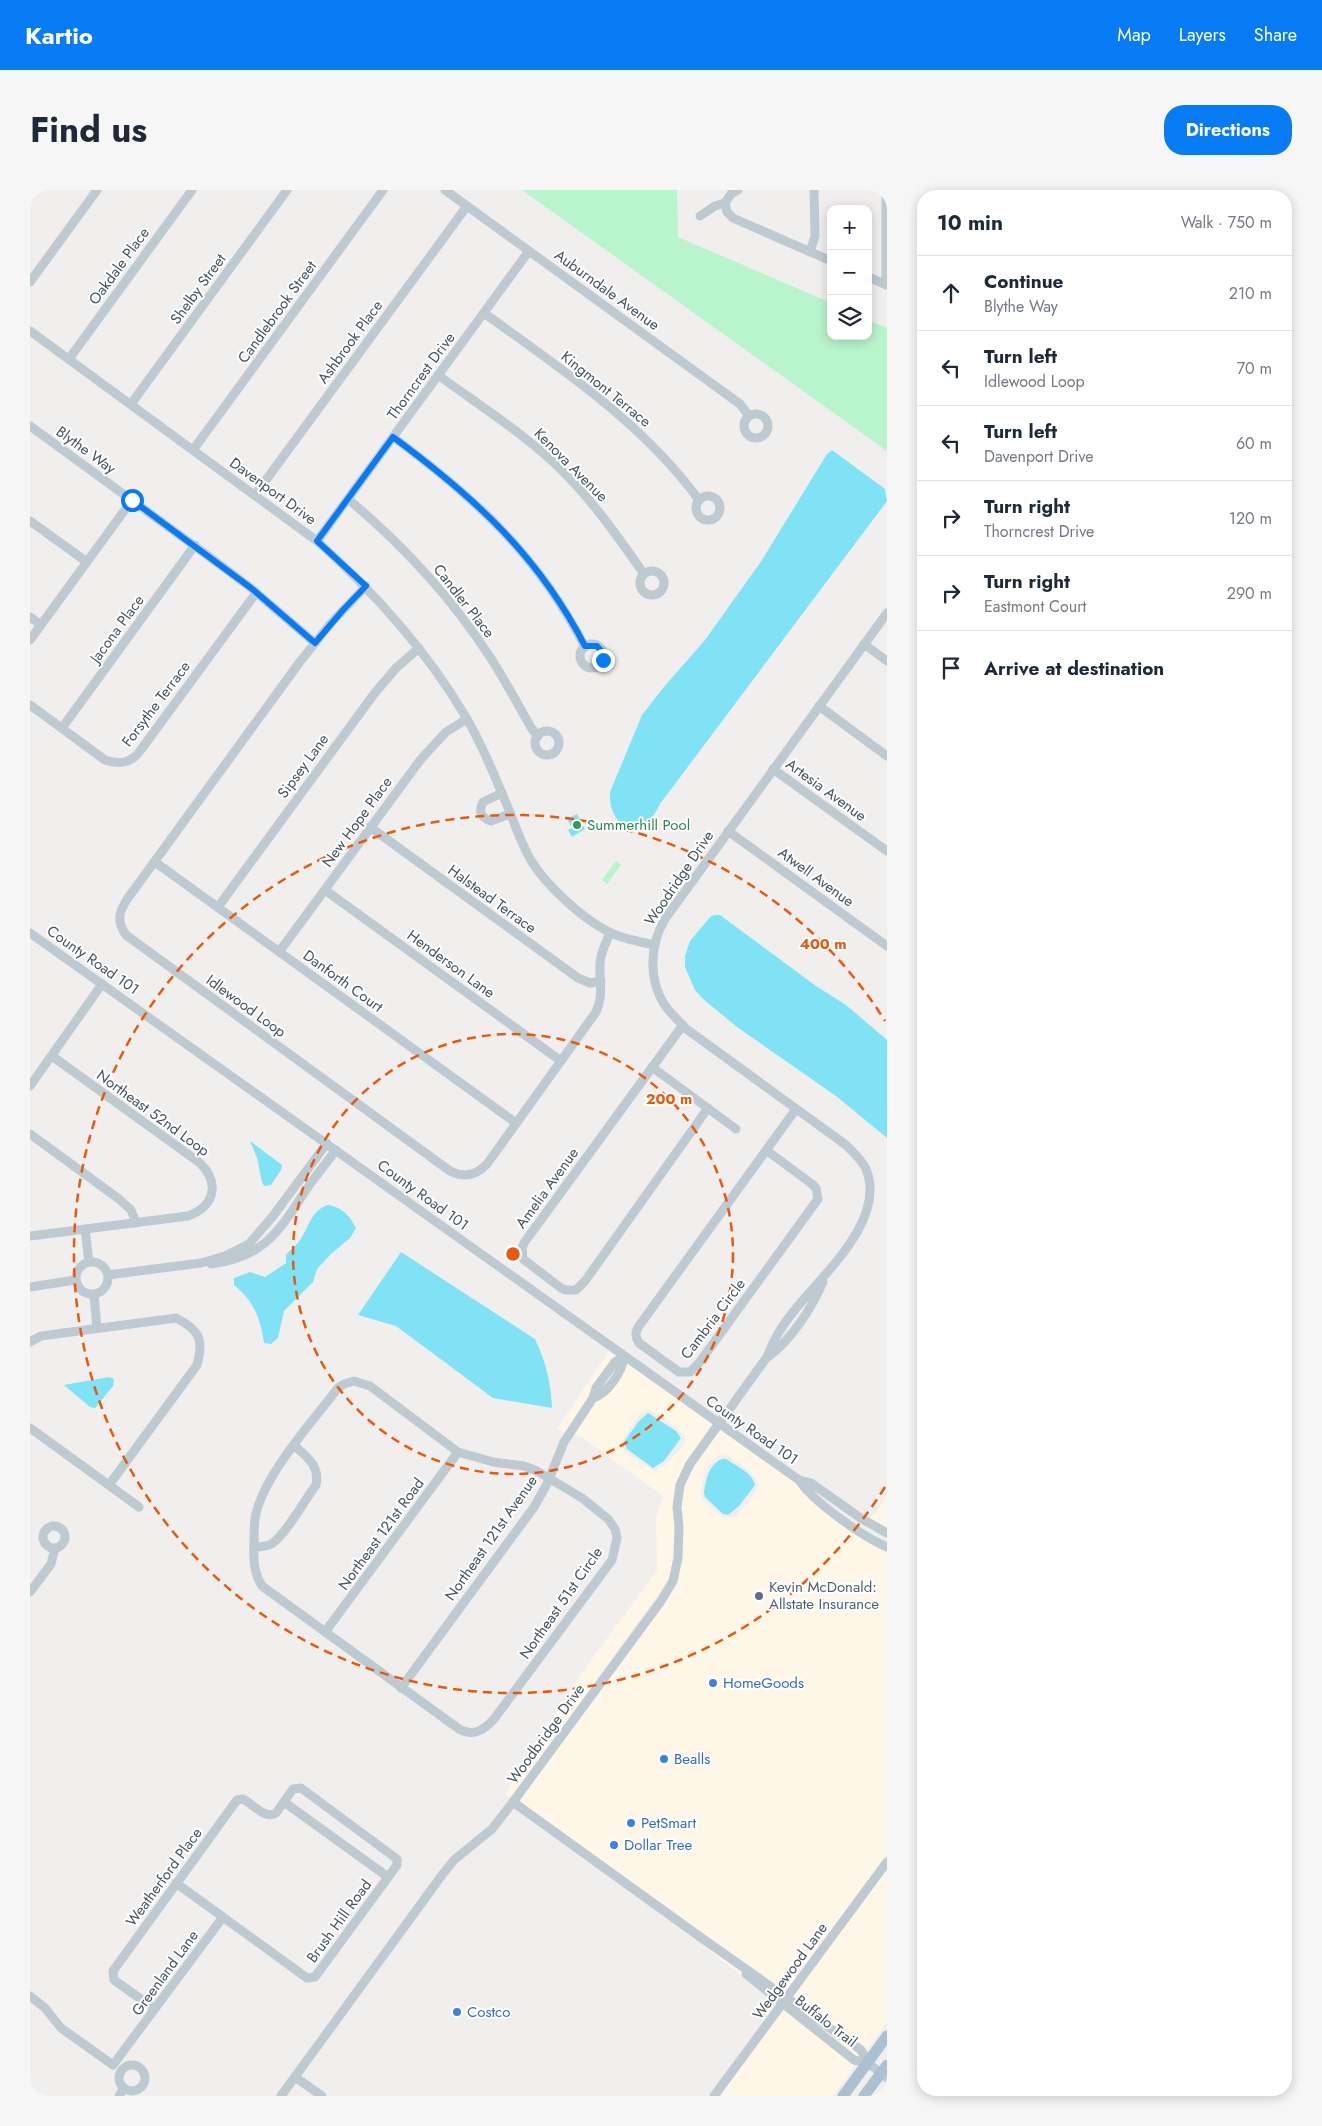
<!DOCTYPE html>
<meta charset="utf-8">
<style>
:root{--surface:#fff;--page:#f6f6f7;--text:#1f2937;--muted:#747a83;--line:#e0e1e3;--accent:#067bf4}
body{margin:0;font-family:Jost,sans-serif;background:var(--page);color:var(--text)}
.controls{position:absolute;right:15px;top:15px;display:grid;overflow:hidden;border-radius:10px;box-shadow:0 2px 12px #0003}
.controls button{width:45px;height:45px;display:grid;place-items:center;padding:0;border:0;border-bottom:1px solid var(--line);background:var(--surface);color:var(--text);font:25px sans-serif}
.stop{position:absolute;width:15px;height:15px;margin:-11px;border:4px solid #067bf4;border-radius:50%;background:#fff}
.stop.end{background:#067bf4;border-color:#fff;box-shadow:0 1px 5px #0008}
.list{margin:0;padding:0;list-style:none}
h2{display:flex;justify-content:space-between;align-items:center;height:65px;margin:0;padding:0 20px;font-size:21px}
h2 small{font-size:16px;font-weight:400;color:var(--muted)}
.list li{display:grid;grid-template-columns:32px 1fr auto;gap:15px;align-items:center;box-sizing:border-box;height:75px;padding:0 20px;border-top:1px solid var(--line)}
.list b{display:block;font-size:19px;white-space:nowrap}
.list p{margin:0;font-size:16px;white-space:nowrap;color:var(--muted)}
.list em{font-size:16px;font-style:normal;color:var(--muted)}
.icon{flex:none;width:28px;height:28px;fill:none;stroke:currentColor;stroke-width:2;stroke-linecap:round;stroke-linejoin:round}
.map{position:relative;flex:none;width:857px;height:1906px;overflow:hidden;border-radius:20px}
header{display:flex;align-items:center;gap:30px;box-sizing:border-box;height:70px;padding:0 25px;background:var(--accent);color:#fff}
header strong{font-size:24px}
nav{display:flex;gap:28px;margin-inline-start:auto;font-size:18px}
.intro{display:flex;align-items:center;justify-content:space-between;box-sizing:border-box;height:120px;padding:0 30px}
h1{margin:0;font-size:35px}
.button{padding:12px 22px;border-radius:20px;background:var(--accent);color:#fff;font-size:18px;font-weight:700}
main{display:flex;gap:30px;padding:0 30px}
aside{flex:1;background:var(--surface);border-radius:20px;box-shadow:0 2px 12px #0003}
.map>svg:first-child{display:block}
.commercial{fill:#fef6e6;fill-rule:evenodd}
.green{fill:#b8f4cc}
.water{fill:#80e3f5}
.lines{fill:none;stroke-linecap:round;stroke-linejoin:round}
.minor{stroke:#bdcad2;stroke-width:9}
.major{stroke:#abc0d1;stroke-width:11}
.route{stroke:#067bf4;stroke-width:6}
.ring{fill:none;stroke:#e8590c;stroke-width:2.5;stroke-dasharray:9 6}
.leisure-dot{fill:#2e9e5b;stroke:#fff;stroke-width:2}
.service-dot{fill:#5c6f8a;stroke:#fff;stroke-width:2}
.shop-dot{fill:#3f7fe0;stroke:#fff;stroke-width:2}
.labels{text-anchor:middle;stroke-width:4;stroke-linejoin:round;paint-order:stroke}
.street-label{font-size:15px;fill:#45535e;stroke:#fff}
.leisure-label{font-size:15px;fill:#27864d;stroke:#fff;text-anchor:start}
.service-label{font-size:15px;fill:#4e5e75;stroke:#fff;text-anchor:start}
.shop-label{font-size:15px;fill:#366cbe;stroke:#fff;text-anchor:start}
.centre{fill:#e8590c;stroke:#fff;stroke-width:2.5}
.ring-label{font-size:15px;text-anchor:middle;font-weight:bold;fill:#e8590c;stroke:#fff;stroke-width:4;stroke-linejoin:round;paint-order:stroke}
</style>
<header>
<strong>Kartio</strong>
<nav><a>Map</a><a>Layers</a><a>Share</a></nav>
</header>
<div class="intro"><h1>Find us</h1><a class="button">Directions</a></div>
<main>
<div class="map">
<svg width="857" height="1906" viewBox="0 0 857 1906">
<rect width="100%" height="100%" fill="#f1eeee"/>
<g class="commercial">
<path d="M579,1161l104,72 -27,38 -10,23 -2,73 -5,22 -158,219 -6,-4 75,-119 77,-104 -1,-53 7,-22 -82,-59 -24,-8zM616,1220h4l28,19 7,7 -1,9 -18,19 -12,7 -29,-19 -4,-9 14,-23z"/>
<path d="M690,1238l75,54 8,11 49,38 35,20v304l-109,148 -261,-200 160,-219 5,-26 1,-31 -2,-20 3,-21 9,-20zM690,1265l8,1 22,15 7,9 1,7 -21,30 -14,1 -20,-18 -2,-6 2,-15 4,-11 7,-9z"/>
<path d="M857,1306v33l-17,-10z"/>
<path d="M857,1679v153l-54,74h-113z"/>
</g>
<g class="green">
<path d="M492,0h155l1,47 153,66v33h37v-16l19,8v123z"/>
<path d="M586,671l5,4 -14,19 -5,-4z"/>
</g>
<g class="water">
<path d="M802,260l53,39 2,12 -227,303c-17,38 -52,26 -50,-12l32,-77 21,-27 42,-48 57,-80 65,-106z"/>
<path d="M547,624l8,15 -13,8 -4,-7 4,-2 -5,-9z"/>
<path d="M686,725h4l96,71 30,19 41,35v98l-51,-42 -99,-69 -34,-28 -8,-9 -10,-23v-11l5,-15 21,-25z"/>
<path d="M220,951l32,24 -1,5 -10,15 -7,1 -2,-4 -5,-24z"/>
<path d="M298,1015c14,2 22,11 28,23l-6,10 -19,16 -14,15 -4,13 -29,29 -6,27 -7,6 -7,-1c-3,-24 -11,-43 -30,-58v-7l16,-6 15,5 21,-14v-8c3,-4 7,-7 11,-11 11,-12 13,-34 31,-39z"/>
<path d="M371,1062l134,87c11,23 16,44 17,69l-59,-10 -97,-72 -38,-11z"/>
<path d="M79,1187l5,2 -1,7 -18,22 -5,-1 -26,-22z"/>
<path d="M618,1223l28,18 5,7 -17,23 -11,7 -26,-19 -3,-7 14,-20z"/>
<path d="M692,1269h4c10,7 26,13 29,26l-16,21 -11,9 -5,-1 -18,-17 -1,-3c1,-13 5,-30 18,-35z"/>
</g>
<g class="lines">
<g class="minor">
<path d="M415,0l295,214 9,12"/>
<path d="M708,0l-7,4 -6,9 2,9 6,6 98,43"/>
<path d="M670,26l15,-10 10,-3"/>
<path d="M780,62l5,-16 -1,-46"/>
<path d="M838,87l19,8"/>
<path d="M0,92l67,-92"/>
<path d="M856,95v-95"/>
<path d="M454,123c77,56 158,109 215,187"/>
<path d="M0,141l287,210c57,51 107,106 147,173 18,30 31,63 45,96 7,17 13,36 23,52 15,24 50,56 75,69 14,8 31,10 47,14"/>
<path d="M39,169l123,-169"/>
<path d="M408,185c38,28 79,54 114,86 36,33 64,73 92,113"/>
<path d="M101,214l156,-214"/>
<circle cx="726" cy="236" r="12"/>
<path d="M0,236l181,132 40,30 64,55"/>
<path d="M363,247c81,60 145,118 192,210"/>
<path d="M163,260l190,-260"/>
<path d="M225,305l212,-289"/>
<circle cx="678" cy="318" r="12"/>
<path d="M318,309c55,46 103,98 142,158 15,23 28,48 42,72l6,7"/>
<path d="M0,331l57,41"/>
<path d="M287,351l212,-290"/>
<circle cx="622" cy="393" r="12"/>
<path d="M336,396l-35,37 -32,40 -171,235c-9,13 -12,23 -2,37l324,236c14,7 26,5 37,-7l109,-152c8,-17 3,-31 4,-48 0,-11 6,-21 10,-31"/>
<path d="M0,427l11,8"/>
<path d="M0,450l102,-140"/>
<path d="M834,454l23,17"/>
<circle cx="562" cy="466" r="12"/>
<path d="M0,515l75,55c15,5 26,3 35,-9l116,-158"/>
<path d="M789,516l68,50"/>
<path d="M32,538l133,-183"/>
<circle cx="517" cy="553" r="12"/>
<path d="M743,579l114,82"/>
<path d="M472,603l-19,9c-5,9 -2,16 8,19l19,-7"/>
<path d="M340,637l208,151 12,5 11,-2"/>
<path d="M698,641l159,115"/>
<path d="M125,672l361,261"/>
<path d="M295,700l236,171"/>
<path d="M188,717l156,-213 22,-26 23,-20"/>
<path d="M0,743l769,547c13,21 64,57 88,67"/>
<path d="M249,762l142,-193 25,-27 21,-13"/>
<path d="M653,835l-159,218 -2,5 1,11 38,29 5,2h10l9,-9 123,-173"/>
<path d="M622,877l84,62"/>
<path d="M0,896l72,-102"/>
<path d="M0,944l89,65 12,11 5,13"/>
<path d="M736,960l46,34 4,4 2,11 -119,164 -9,9h-11l-40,-29c-4,-7 -4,-11 0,-17l157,-217"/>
<path d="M55,1039l4,33"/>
<path d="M0,1046l158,-20c27,-10 32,-33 12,-53l-148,-107"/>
<circle cx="62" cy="1088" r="16"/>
<path d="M181,1074c49,-6 66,-29 91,-68 10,-16 23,-31 34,-46"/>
<path d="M78,1085l93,-12 24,-7 24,-12 24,-28 54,-73"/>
<path d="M0,1097l45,-7"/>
<path d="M64,1105l3,33"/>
<path d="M0,1152l11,-6 135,-18c24,12 28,22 21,47l-88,120"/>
<path d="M738,1167c24,-18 43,-48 55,-75"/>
<path d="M324,1191l16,5 88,66 35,10 31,4 13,5 45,27 26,21 7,10 2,9 -5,22 -118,159c-10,11 -20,18 -35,10l-197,-143c-8,-12 -9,-27 -8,-41 0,-9 0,-18 1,-27 7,-41 57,-96 83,-130l6,-4z"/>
<path d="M563,1208c15,-5 29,-26 31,-41"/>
<path d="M0,1238l109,79"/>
<path d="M769,1290l12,3 51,36 25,14"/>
<circle cx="24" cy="1347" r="11"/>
<path d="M224,1357c6,0 13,0 19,-4 15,-12 31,-42 43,-58 4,-19 -8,-27 -21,-39"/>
<path d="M0,1402l21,-28 4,-16"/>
<path d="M295,1442l133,-180"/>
<path d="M371,1498l133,-181 13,-23 17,-42 29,-44 3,-10 19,-26 9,-5"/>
<path d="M254,1612l104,75"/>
<path d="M483,1612l190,137 158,111 7,13"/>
<path d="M716,1784l108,86 14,3 19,15"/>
<path d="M0,1806l15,12 16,20 52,37 110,-148"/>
<path d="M125,1819l-41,-29 -1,-9 124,-171 6,-1c10,5 22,21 33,14l17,-24 8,-1 96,71v6l-82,112 -8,1 -131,-95"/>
<circle cx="102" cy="1888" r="13"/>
<path d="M265,1887l27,19"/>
<path d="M89,1906l5,-8"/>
<path d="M251,1906l161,-221 12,-15 38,-31 21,-27 148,-201 12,-20 5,-23 1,-32 -2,-19 3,-22 10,-21 77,-107c6,-16 15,-32 27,-46 28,-36 93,-91 72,-142 -4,-9 -13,-17 -20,-24l-161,-117c-7,-8 -15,-15 -21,-24 -16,-26 -14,-60 1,-85l222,-306"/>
<path d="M684,1906l173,-234"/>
</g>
<g class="major">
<path d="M813,1906l44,-60"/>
<path d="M834,1906l23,-31"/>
</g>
</g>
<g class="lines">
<path class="route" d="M102,310l119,88 64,55 28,-33 23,-24 -49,-45 76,-104c81,60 145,118 192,209h12l5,6 1,8"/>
</g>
<g class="ring">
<circle cx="483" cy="1064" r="220"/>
<path d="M855 1297A439 439 0 1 1 855 831"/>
</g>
<circle class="leisure-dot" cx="547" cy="635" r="5"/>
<circle class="service-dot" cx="729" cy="1406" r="5"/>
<g class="shop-dot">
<circle cx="683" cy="1493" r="5"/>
<circle cx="634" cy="1569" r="5"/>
<circle cx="601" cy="1633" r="5"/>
<circle cx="584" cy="1655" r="5"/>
<circle cx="427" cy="1822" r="5"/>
</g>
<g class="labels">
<g class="street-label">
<text transform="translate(89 76) rotate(-54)" y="5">Oakdale Place</text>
<text transform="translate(168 99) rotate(-54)" y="5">Shelby Street</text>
<text transform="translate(577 100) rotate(36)" y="5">Auburndale Avenue</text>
<text transform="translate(247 122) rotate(-54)" y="5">Candlebrook Street</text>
<text transform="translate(320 152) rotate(-54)" y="5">Ashbrook Place</text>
<text transform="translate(391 186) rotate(-54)" y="5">Thorncrest Drive</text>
<text transform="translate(576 199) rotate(39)" y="5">Kingmont Terrace</text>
<text transform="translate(56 260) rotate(36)" y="5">Blythe Way</text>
<text transform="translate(541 275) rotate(45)" y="5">Kenova Avenue</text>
<text transform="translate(243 301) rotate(36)" y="5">Davenport Drive</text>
<text transform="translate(434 411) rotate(52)" y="5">Candler Place</text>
<text transform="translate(87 439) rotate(-54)" y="5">Jacona Place</text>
<text transform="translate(126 514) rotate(-53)" y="5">Forsythe Terrace</text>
<text transform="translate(273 576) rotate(-54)" y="5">Sipsey Lane</text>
<text transform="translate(796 600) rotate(36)" y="5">Artesia Avenue</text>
<text transform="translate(327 632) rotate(-54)" y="5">New Hope Place</text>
<text transform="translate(786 687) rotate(36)" y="5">Atwell Avenue</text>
<text transform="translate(649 688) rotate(-56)" y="5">Woodridge Drive</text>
<text transform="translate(462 709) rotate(36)" y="5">Halstead Terrace</text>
<text transform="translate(63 770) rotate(35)" y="5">County Road 101</text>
<text transform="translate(421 774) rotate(36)" y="5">Henderson Lane</text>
<text transform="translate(313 791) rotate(36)" y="5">Danforth Court</text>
<text transform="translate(216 816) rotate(36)" y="5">Idlewood Loop</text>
<text transform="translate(123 923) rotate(36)" y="5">Northeast 52nd Loop</text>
<text transform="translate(517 998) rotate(-54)" y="5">Amelia Avenue</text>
<text transform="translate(393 1005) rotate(36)" y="5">County Road 101</text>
<text transform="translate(683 1129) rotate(-53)" y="5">Cambria Circle</text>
<text transform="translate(722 1240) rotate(35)" y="5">County Road 101</text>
<text transform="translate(351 1344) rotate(-54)" y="5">Northeast 121st Road</text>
<text transform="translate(461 1348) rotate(-55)" y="5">Northeast 121st Avenue</text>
<text transform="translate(531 1413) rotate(-55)" y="5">Northeast 51st Circle</text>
<text transform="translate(516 1544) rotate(-54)" y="5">Woodbridge Drive</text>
<text transform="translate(134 1687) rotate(-54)" y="5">Weatherford Place</text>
<text transform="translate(309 1731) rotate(-54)" y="5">Brush Hill Road</text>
<text transform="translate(760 1781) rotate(-54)" y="5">Wedgewood Lane</text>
<text transform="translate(135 1783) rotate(-54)" y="5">Greenland Lane</text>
<text transform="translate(796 1831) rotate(38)" y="5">Buffalo Trail</text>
</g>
<g class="leisure-label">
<text x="557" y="640">Summerhill Pool</text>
</g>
<g class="service-label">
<text x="739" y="1402">Kevin McDonald:<tspan x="739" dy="17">Allstate Insurance</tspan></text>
</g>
<g class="shop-label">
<text x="693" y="1498">HomeGoods</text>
<text x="644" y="1574">Bealls</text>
<text x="611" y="1638">PetSmart</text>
<text x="594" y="1660">Dollar Tree</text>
<text x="437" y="1827">Costco</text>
</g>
</g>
<circle cx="483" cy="1064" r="8" class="centre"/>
<g class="ring-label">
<text x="793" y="759">400 m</text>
<text x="639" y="914">200 m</text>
</g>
</svg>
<div class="controls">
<button>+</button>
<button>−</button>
<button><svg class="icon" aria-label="layers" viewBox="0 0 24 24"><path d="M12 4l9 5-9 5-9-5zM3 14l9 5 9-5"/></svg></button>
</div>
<div class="stop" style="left:102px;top:310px"></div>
<div class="stop end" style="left:573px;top:470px"></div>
</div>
<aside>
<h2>10 min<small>Walk · 750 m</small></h2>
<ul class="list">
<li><svg class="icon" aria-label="ahead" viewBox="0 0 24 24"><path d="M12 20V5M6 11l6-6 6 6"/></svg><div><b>Continue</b><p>Blythe Way</p></div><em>210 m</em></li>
<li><svg class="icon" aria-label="left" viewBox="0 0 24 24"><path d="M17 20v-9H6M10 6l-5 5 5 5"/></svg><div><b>Turn left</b><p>Idlewood Loop</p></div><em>70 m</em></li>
<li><svg class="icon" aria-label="left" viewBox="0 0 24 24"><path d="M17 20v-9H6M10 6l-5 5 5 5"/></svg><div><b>Turn left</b><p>Davenport Drive</p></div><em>60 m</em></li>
<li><svg class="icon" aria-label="right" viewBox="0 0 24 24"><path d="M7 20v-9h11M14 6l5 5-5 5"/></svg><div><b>Turn right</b><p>Thorncrest Drive</p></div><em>120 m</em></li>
<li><svg class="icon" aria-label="right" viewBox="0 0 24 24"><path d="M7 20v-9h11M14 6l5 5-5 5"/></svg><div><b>Turn right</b><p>Eastmont Court</p></div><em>290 m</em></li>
<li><svg class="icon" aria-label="arrive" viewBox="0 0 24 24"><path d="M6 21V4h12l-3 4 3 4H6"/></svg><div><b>Arrive at destination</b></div></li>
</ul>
</aside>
</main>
